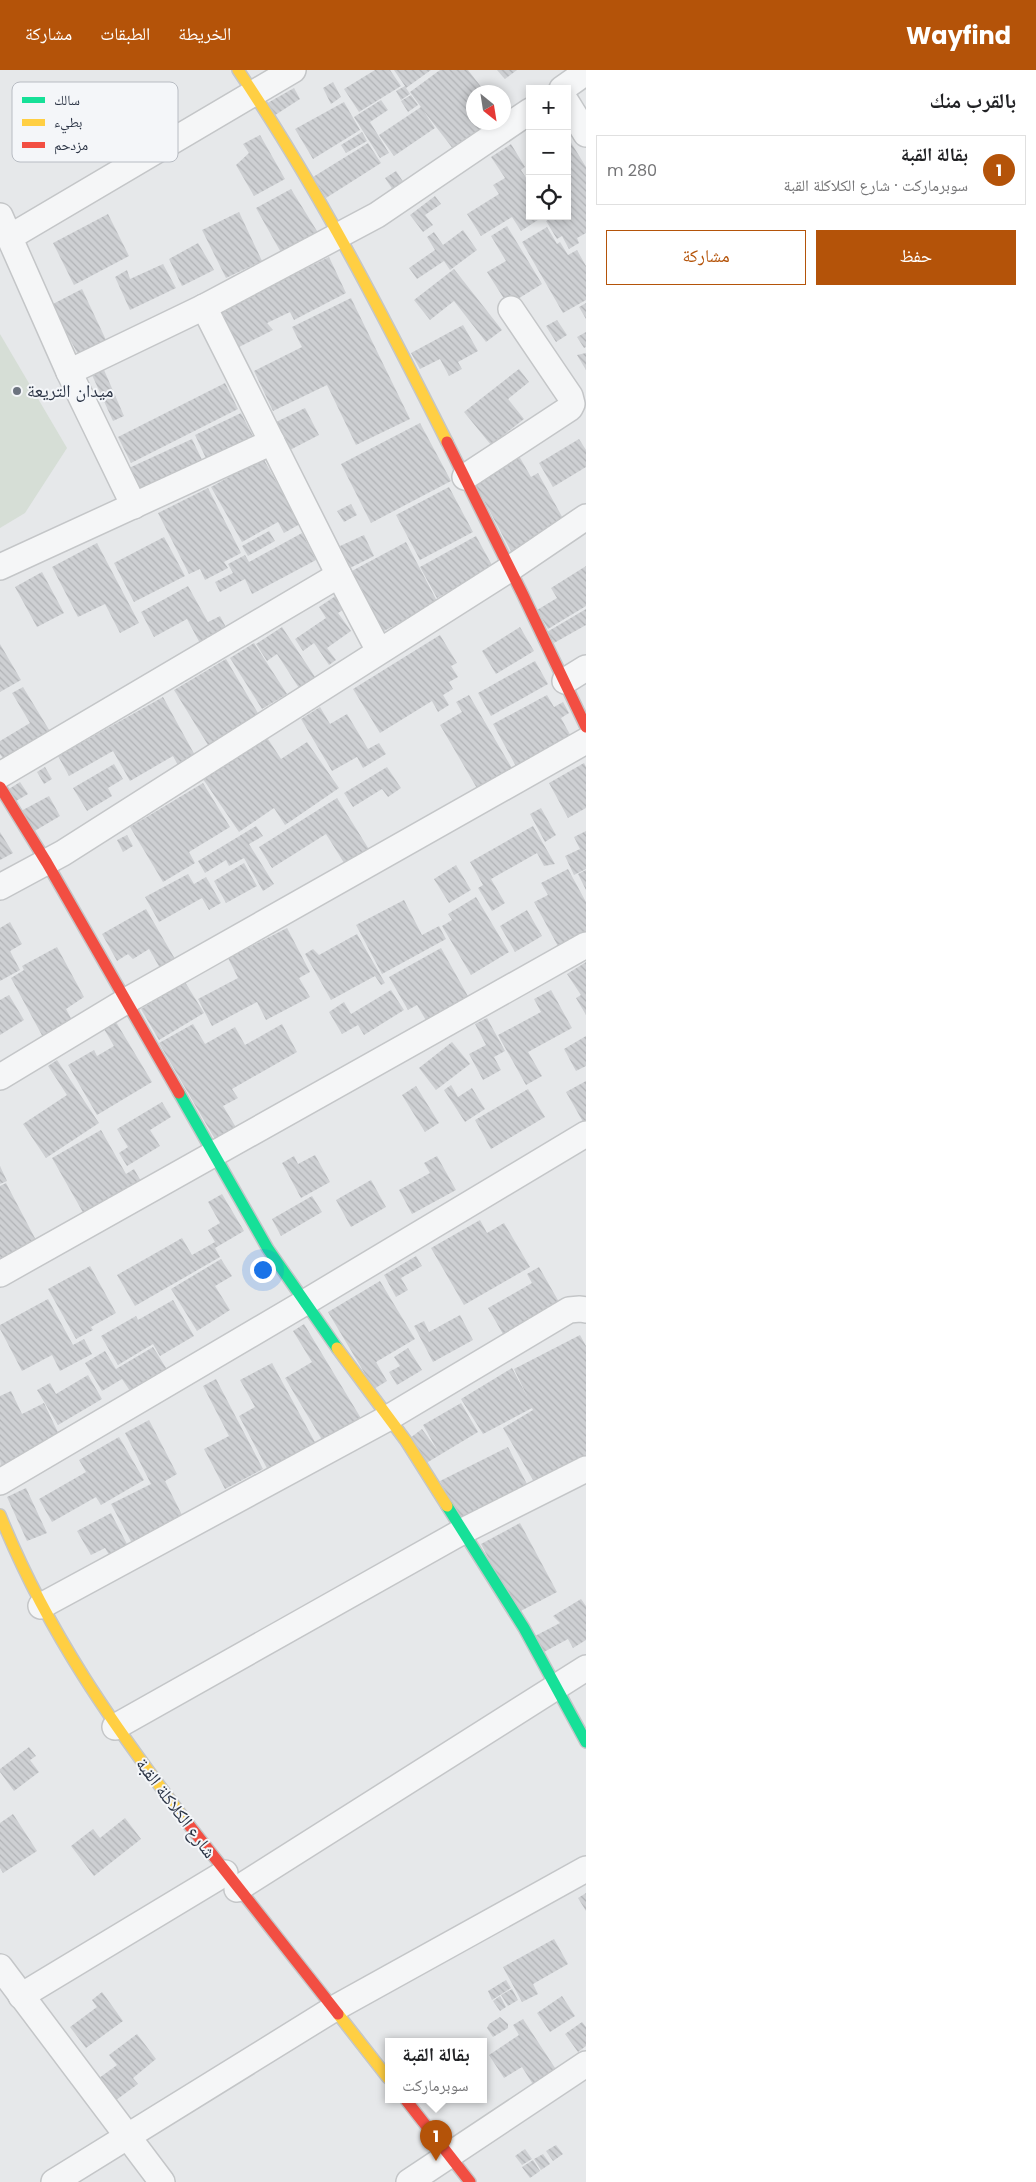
<!DOCTYPE html>
<html lang="ar">
<meta charset="utf-8">
<style>
:root{--surface:#fff;--page:#f6f6f6;--text:#202124;--muted:#757577;--line:#e0e0e0;--accent:#b45309}
body{margin:0;font-family:Poppins,"Noto Naskh Arabic",sans-serif;background:var(--page);color:var(--text);direction:rtl}
.controls{position:absolute;right:15px;top:15px;display:grid;overflow:hidden;border-radius:0px;box-shadow:0 2px 8px #0003}
.controls button{width:45px;height:45px;display:grid;place-items:center;padding:0;border:0;border-bottom:1px solid var(--line);background:var(--surface);color:var(--text);font:25px sans-serif}
.compass{position:absolute;left:466px;top:15px;width:45px;height:45px;border-radius:50%;background:var(--surface);box-shadow:0 2px 8px #0003;rotate:150deg}
.you{position:absolute;left:262px;top:1199px;width:18px;height:18px;margin:-12px;border:4px solid #fff;border-radius:50%;background:#1a73e8;box-shadow:0 0 0 8px #1a73e833}
.badge{display:grid;place-items:center;width:32px;height:32px;border-radius:50%;background:var(--accent);color:#fff;font-size:16px;font-weight:700}
.pin{position:absolute;translate:-50% -41px;filter:drop-shadow(0 1px 2px #0008)}
.pin::after{content:'';position:absolute;top:26px;width:18px;height:15px;background:inherit;clip-path:polygon(0 0,100% 0,50% 100%)}
.popup{position:absolute;left:385px;top:1968px;width:102px;height:65px;box-sizing:border-box;display:grid;place-content:center;border-radius:0px;background:var(--surface);filter:drop-shadow(0 1px 4px #0005);font-size:16px;white-space:nowrap;color:var(--muted)}
.popup b{font-size:19px;color:var(--text)}
.popup::after{content:'';position:absolute;left:50%;top:100%;margin-left:-10px;border:10px solid transparent;border-top-color:var(--surface)}
.list{margin:0;padding:0;list-style:none}
h2{display:flex;justify-content:space-between;align-items:center;height:65px;margin:0;padding:0 20px;font-size:21px}
h2 small{font-size:16px;font-weight:400;color:var(--muted)}
.list li{display:grid;grid-template-columns:32px 1fr auto;gap:15px;align-items:center;box-sizing:border-box;height:70px;margin:0 10px 10px;padding:0 10px;border:1px solid var(--line);border-radius:0px}
.list b{display:block;font-size:19px;white-space:nowrap}
.list p{margin:0;font-size:16px;white-space:nowrap;color:var(--muted)}
.list em{font-size:16px;font-style:normal;color:var(--muted)}
.actions{display:flex;gap:10px;padding:15px 20px}
.actions a{flex:1;padding:11px 0;border:1px solid var(--accent);border-radius:0px;text-align:center;font-size:18px;color:var(--accent)}
.actions .main{background:var(--accent);color:#fff}
.icon{flex:none;width:28px;height:28px;fill:none;stroke:currentColor;stroke-width:2;stroke-linecap:round;stroke-linejoin:round}
.map{position:relative;flex:none;width:586px;height:2112px;overflow:hidden;direction:ltr}
header{display:flex;align-items:center;gap:30px;box-sizing:border-box;height:70px;padding:0 25px;background:var(--accent);color:#fff}
header strong{font-size:24px}
nav{display:flex;gap:28px;margin-inline-start:auto;font-size:18px}
main{display:flex}
aside{flex:1;background:var(--surface)}
.map>svg:first-child{display:block}
.garden{fill:#d6ded6}
.building{fill:url(#building-back-hatch)}
.lines{fill:none;stroke-linecap:round;stroke-linejoin:round}
.street-casing{stroke:#c4c6c8;stroke-width:28}
.fast-casing{stroke:#c4c6c8;stroke-width:14}
.slow-casing{stroke:#c4c6c8;stroke-width:14}
.jam-casing{stroke:#c4c6c8;stroke-width:14}
.street{stroke:#f5f6f7;stroke-width:25}
.fast{stroke:#16e098;stroke-width:11}
.slow{stroke:#ffcf43;stroke-width:11}
.jam{stroke:#f24e42;stroke-width:11}
.poi-dot{fill:#6c737f;stroke:#f4f6f9;stroke-width:2}
.labels{text-anchor:middle;stroke-width:4;stroke-linejoin:round;paint-order:stroke}
.poi-label{font-size:18px;fill:#2b3445;stroke:#f4f6f9;text-anchor:start}
.street-label{font-size:18px;fill:#2b3445;stroke:#f4f6f9}
.key{fill:#f4f6f9;stroke:#b8bcc3;stroke-width:1}
.key-label{font-size:14px;fill:#2b3445}
</style>
<header>
<strong>Wayfind</strong>
<nav><a>الخريطة</a><a>الطبقات</a><a>مشاركة</a></nav>
</header>
<main>
<aside>
<h2>بالقرب منك<small></small></h2>
<ul class="list">
<li><span class="badge">1</span><div><b>بقالة القبة</b><p>سوبرماركت · شارع الكلاكلة القبة</p></div><em>280 m</em></li>
</ul>
<div class="actions"><a class="main">حفظ</a><a>مشاركة</a></div>
</aside>
<div class="map">
<svg width="586" height="2112" viewBox="0 0 586 2112">
<defs>
<pattern id="building-back-hatch" width="6" height="6" patternUnits="userSpaceOnUse" patternTransform="scale(1.25)"><rect width="6" height="6" fill="#ced0d3"/><path d="M-1 5l2 2M0 0l6 6M5-1l2 2" fill="none" stroke="#b1b3b6"/></pattern>
</defs>
<rect width="100%" height="100%" fill="#e6e8ea"/>
<path class="garden" d="M0,264l67,114 -42,65 -25,15z"/>
<g class="building">
<path d="M375,0h15l11,16 -42,26 -15,-23z"/>
<path d="M394,0h37l-25,18 4,6 -9,6 -5,-9 9,-5z"/>
<path d="M440,0h28l17,22h-12v30h18l-37,28 -31,-40 12,18 -41,28 -15,-21 42,-28 -11,-15z"/>
<path d="M497,0h20l-12,9z"/>
<path d="M333,12l8,15 -10,7 -8,-16z"/>
<path d="M294,18l6,11 -34,22 -9,-12z"/>
<path d="M411,25l7,10 -10,7 -7,-11z"/>
<path d="M381,30l7,10 -18,12 19,31 -9,5 -26,-41z"/>
<path d="M344,32l16,28 -47,29 -18,-30z"/>
<path d="M362,62l5,9 -21,12 -5,-8z"/>
<path d="M260,65l25,44 -31,17 -18,-31 13,-12 -6,-9z"/>
<path d="M567,66l19,31v66l-9,5 2,5 -10,6 -7,-13 -5,3 -11,-18 8,-5h13z"/>
<path d="M368,73l13,20 -55,35 -13,-21z"/>
<path d="M511,74l14,23 -4,3 9,14v32h14l-23,15 -9,-14 -31,19 -14,-22 32,-20 -6,-9 12,-7 -14,-21z"/>
<path d="M396,101l8,12 -11,7 -8,-12z"/>
<path d="M291,119l29,47 -37,20 -27,-48z"/>
<path d="M435,126l6,8 -16,11 8,10 -10,7 -13,-17z"/>
<path d="M239,142l23,49 -36,17 -24,-48z"/>
<path d="M108,144l21,42 -55,29 -21,-42z"/>
<path d="M507,156l35,58 -34,21 -21,-33 19,-11 -15,-25z"/>
<path d="M547,157l10,17 3,-2 8,13 9,-5 9,16v34l-23,13 -41,-71z"/>
<path d="M463,160l14,20 -27,20 -6,-9 -27,18 -8,-11 26,-18 -8,-13 7,-5 9,13z"/>
<path d="M198,173l16,27 -32,16 -13,-27z"/>
<path d="M329,187l17,36 -52,27 -4,-8 -23,11 6,7 -36,18 -18,-36z"/>
<path d="M163,194l13,24 -46,22 -15,-33 12,-7 3,9z"/>
<path d="M454,199l48,61 -16,12 -32,-41 -24,19 -16,-20z"/>
<path d="M82,219l24,51 -27,16 -28,-51z"/>
<path d="M351,228l59,121 -54,26 -29,-60 -54,26 -19,-40 48,-24 -10,-20z"/>
<path d="M586,233v16l-7,-12z"/>
<path d="M557,250l10,15 -11,7 -10,-16z"/>
<path d="M463,255l15,26 -20,11 4,7 -13,7 -9,-17 -20,10 -9,-16z"/>
<path d="M586,262v15l-2,1 -7,-11z"/>
<path d="M586,283v17l-9,-15z"/>
<path d="M519,299l10,13 -21,17 16,20 -33,26 -27,-33z"/>
<path d="M104,300l20,46 -11,5 -21,-46z"/>
<path d="M225,313l13,26 -107,54 -13,-26z"/>
<path d="M305,338l14,27 -31,16 -14,-28z"/>
<path d="M241,343l16,31 -47,23 -15,-32z"/>
<path d="M420,353l31,58 -80,42 -30,-59z"/>
<path d="M192,369l14,29 -63,29 -14,-29z"/>
<path d="M579,369l7,11v17l-33,20 -14,-24z"/>
<path d="M519,386l12,21 7,-4 28,51 -54,29 -39,-73z"/>
<path d="M263,388l37,66 -16,9 -6,-11 -36,20 -31,-55z"/>
<path d="M449,417l24,45 -53,28 -24,-45z"/>
<path d="M208,418l33,65 -17,9 4,6 -23,12 -5,-11 -11,5 -31,-61z"/>
<path d="M351,434l6,11 -13,7 -7,-11z"/>
<path d="M269,461l6,10 -27,15 -6,-10z"/>
<path d="M302,463l14,27 -64,34 -7,-15 -25,13 -5,-10 18,-9 -5,-9 17,-9 4,7z"/>
<path d="M364,465l10,21 -24,12 -10,-22z"/>
<path d="M476,466l17,31 -56,31 -17,-31z"/>
<path d="M164,467l21,39 -51,26 -20,-39z"/>
<path d="M406,472l32,61 -56,29 -32,-60z"/>
<path d="M97,473l42,80 -19,10 -15,-29 -27,13 -26,-50z"/>
<path d="M586,496v40l-38,23 -11,-19 20,-12 -6,-10z"/>
<path d="M42,502l22,41 -27,14 -22,-40z"/>
<path d="M188,516l20,36 12,-6 8,15 -27,14 -14,-26 -33,18 -13,-25z"/>
<path d="M337,525l9,13 -8,5 13,18 -24,17 9,12 -7,5 -15,-22 -11,8 -8,-12 31,-21 -7,-11z"/>
<path d="M586,539v16l-32,18 -7,-11z"/>
<path d="M282,557l33,50 -16,11 -22,-34 -10,7 -11,-17z"/>
<path d="M520,557l14,24 -38,23 -14,-23z"/>
<path d="M440,565l17,28 -6,3 7,11 -9,5 4,7 -10,6 6,10 -11,7 -6,-11 -52,32 -27,-44z"/>
<path d="M254,573l33,51 -25,15 -32,-51z"/>
<path d="M0,574l21,36 -21,12z"/>
<path d="M226,589l33,56 -51,30 -34,-55z"/>
<path d="M535,591l13,23 -57,32 -13,-23z"/>
<path d="M23,617l28,46 -46,28 -5,-7v-13l30,-18 -18,-30z"/>
<path d="M469,625l44,75 -35,20 -38,-65 22,-13 -6,-10z"/>
<path d="M547,625l7,12 9,-5 6,11 -8,5 12,22 -55,30 -25,-46z"/>
<path d="M163,627l34,62 -17,10 -7,-13 -43,25 -17,-30 -44,25 -11,-20z"/>
<path d="M320,637l10,17 17,-10 21,35 11,-6 7,11 -23,14 -6,-11 -25,14 -31,-52z"/>
<path d="M266,666l15,23 26,-17 32,46 -54,37 -11,-17 -35,24 -36,-53z"/>
<path d="M584,693l2,4v41l-18,10 -19,-35z"/>
<path d="M114,694l9,15 -15,9 4,8 -25,15 -14,-23z"/>
<path d="M45,697l7,12 -8,5 -7,-12z"/>
<path d="M387,697l14,21 -13,9 -6,-8 -29,18 -9,-14z"/>
<path d="M20,712l8,12 -12,7 -7,-12z"/>
<path d="M203,713l27,44 -41,25 6,11 -32,19 -33,-55z"/>
<path d="M49,726l11,20 -27,16 -12,-21z"/>
<path d="M337,728l33,53 -24,15 -20,-32 -54,34 -13,-21z"/>
<path d="M541,738l15,27 -11,7 -15,-28z"/>
<path d="M256,756l7,10 -14,8 25,40 -11,7 -19,-33 -15,8 -3,-6 -21,13 -7,-12z"/>
<path d="M533,756l22,38 -11,2 -7,-13 -46,26 14,24 -13,8 -14,-23 5,-3 -13,-23z"/>
<path d="M586,761v38l-12,6 -9,-19 15,-7 -6,-12z"/>
<path d="M0,762l13,21 -13,7z"/>
<path d="M127,765l6,11 -10,6 -6,-12z"/>
<path d="M244,793l13,23 -31,17 -12,-22z"/>
<path d="M456,795l15,25 -22,13 -15,-24z"/>
<path d="M568,799l18,33v31l-27,15 -25,-46 14,-7 -7,-12z"/>
<path d="M586,800v20l-8,-16z"/>
<path d="M188,804l6,10 12,-7 15,26 -12,7 -7,-12 -43,24 -14,-25z"/>
<path d="M476,827l33,55 -38,23 -29,-49 10,-6 -4,-6z"/>
<path d="M404,830l18,35 17,-9 7,13 -64,35 -26,-49z"/>
<path d="M146,839l29,50 -15,9 -11,-19 -16,10 -5,-5 -11,7 -15,-27z"/>
<path d="M527,840l15,26 -27,16 -15,-26z"/>
<path d="M10,852l12,22 -12,7 10,19 -20,11v-53z"/>
<path d="M287,858l23,44 -11,6 11,19 -44,23 -9,-18 -45,24 -14,-27 40,-21 -10,-20z"/>
<path d="M357,864l28,49 -4,2 -6,-9 -44,24 -26,-46 8,-5 6,6z"/>
<path d="M57,877l27,50 -18,12 8,15 -30,15 -33,-61 13,-8 -2,-4z"/>
<path d="M441,878l28,50 -42,24 -10,-17 -9,5 -19,-33z"/>
<path d="M586,892v53l-10,-17 5,-3 -14,-21z"/>
<path d="M185,912l19,31 -45,27 -18,-31z"/>
<path d="M391,920l13,20 -40,25 -6,-10 -16,9 -13,-22 15,-10 7,12z"/>
<path d="M551,920l21,38 -44,24 14,24 -16,9 -28,-50 43,-23 -7,-13z"/>
<path d="M9,925l15,25 -24,15v-35z"/>
<path d="M487,948l18,33 -11,6 7,13 -18,10 -14,-26 17,-9 -11,-21z"/>
<path d="M116,952l36,60 -55,33 -29,-50 26,-15 3,6 17,-10 -10,-17z"/>
<path d="M193,954l12,20 30,-17 10,18 37,-21 15,28 -65,37 6,9 -15,8 14,23 -21,12 -57,-98z"/>
<path d="M586,966v30l-10,5 -12,-22z"/>
<path d="M452,972l18,22 -34,26 -17,-22z"/>
<path d="M57,990l42,63 -53,35 -23,-34 44,-29 -19,-29z"/>
<path d="M586,1011v46l-20,-35z"/>
<path d="M451,1015l7,12 14,-9 13,21 -20,13 -21,-32z"/>
<path d="M416,1016l23,37 -14,9 -23,-37z"/>
<path d="M528,1019l17,28 -54,32 -16,-29z"/>
<path d="M162,1032l9,15 -21,13 10,16 -33,20 -8,-13 9,-6 -11,-18z"/>
<path d="M101,1060l25,44 8,-5 8,14 -57,33 -33,-58z"/>
<path d="M315,1085l15,27 -29,16 -19,-35 12,-7 4,8z"/>
<path d="M437,1086l19,34 -44,24 -13,-24 31,-17 -6,-10z"/>
<path d="M0,1096l7,15 -7,3z"/>
<path d="M371,1110l15,27 -35,20 -15,-27z"/>
<path d="M6,1113l32,61 -38,20v-78z"/>
<path d="M222,1124l22,37 -29,17 5,9 -85,49 -18,-31 65,-37 10,17 23,-13 -7,-12 12,-7 -12,-21z"/>
<path d="M312,1126l10,16 -41,24 -9,-17z"/>
<path d="M480,1150l7,13 17,-10 26,44 -66,38 -33,-57z"/>
<path d="M416,1186l6,10 -21,12 7,12 -12,7 -12,-22z"/>
<path d="M221,1189l11,17 -17,10 15,24 -33,21 -26,-42z"/>
<path d="M90,1196l26,47 -25,14 2,3 -17,9 -28,-50z"/>
<path d="M539,1197l20,35 -56,32 -15,-26 44,-25 -5,-9z"/>
<path d="M380,1211l35,58 -39,23 11,19 -13,8 -46,-77z"/>
<path d="M48,1229l25,46 11,-6 8,15 -32,17 -8,-16 -30,16 -22,-42v-4z"/>
<path d="M173,1230l21,36 -34,20 -7,-12 -35,21 -17,-29 35,-20 2,4z"/>
<path d="M460,1245l13,25 -40,22 -19,-36 10,-5 5,11z"/>
<path d="M304,1254l58,96 -38,23 -39,-65 27,-16 -19,-31z"/>
<path d="M580,1265l6,11v119l-49,22 -34,-59 30,-18 -1,-2 -49,26 -22,-35 51,-31 15,28 -13,-27z"/>
<path d="M153,1277l18,29 -12,7 -5,-8 -24,16 -8,-12 -20,12 -17,-28 20,-12 11,18z"/>
<path d="M408,1278l14,22 -25,15 -8,-13 11,-6 -6,-9z"/>
<path d="M272,1293l45,83 -48,26 -30,-56 16,-9 -15,-27z"/>
<path d="M88,1305l14,24 -44,26 -21,-35 13,-7 6,11z"/>
<path d="M216,1309l47,90 -38,20 -21,-40 25,-13 -26,-50z"/>
<path d="M11,1321l11,23 22,-11 20,42 -62,31 -2,-17v-63z"/>
<path d="M461,1333l17,29 -55,33 -17,-24 16,-12 16,22 -15,-26z"/>
<path d="M149,1350l28,54 -12,7 19,38 -51,26 -22,-41 40,-20 -26,-51z"/>
<path d="M119,1367l25,43 -43,25 -5,-8 -44,25 -13,-23 47,-27 -7,-12z"/>
<path d="M508,1377l23,45 -68,35 -23,-46z"/>
<path d="M26,1418l21,45 -20,8 -20,-44z"/>
<path d="M111,1443l18,35 -18,10 -6,-10 -14,7 -14,-24z"/>
<path d="M520,1453l37,69 -40,21 -36,-69z"/>
<path d="M581,1529l5,7v34l-13,8 -5,-9 -24,13 -9,-16 25,-13 -7,-7z"/>
<path d="M29,1677l7,9 -6,4 9,12 -25,19 -14,-19v-3z"/>
<path d="M13,1744l24,37 -34,22 -3,-5v-45z"/>
<path d="M125,1748l16,21 -47,37 -23,-30 22,-17 7,9z"/>
<path d="M586,1823v18l-8,-13z"/>
<path d="M554,1869l14,25 -35,20 5,10 -16,8 -19,-35z"/>
<path d="M506,1910l5,8 -19,12 -4,-9z"/>
<path d="M512,1919l6,11 -10,6 -7,-11z"/>
<path d="M102,1922l21,29 -37,27 -16,-21 27,-20 -5,-7z"/>
<path d="M500,1926l6,11 -6,4 -7,-10z"/>
<path d="M562,1926l13,20 -25,16 -13,-19z"/>
<path d="M500,1947l8,7v4l-15,9 -6,-9 2,-4z"/>
<path d="M523,1949l34,52 -23,15 -12,-19 -18,11 -15,-23 30,-20 -6,-10z"/>
<path d="M582,1952l4,5v19l-8,6 -13,-18z"/>
<path d="M137,1964l19,25 -23,19 5,6 -26,19 -17,-22 22,-16 -8,-10z"/>
<path d="M556,2075l7,9 -10,7 -7,-10z"/>
<path d="M525,2079l7,10 -10,6 -7,-9z"/>
<path d="M543,2084l7,10 -9,6 -7,-11z"/>
<path d="M533,2090l7,11 -10,7 -8,-11z"/>
</g>
<g class="lines">
<g class="street-casing">
<g id="street">
<path d="M562,19l24,-17"/>
<path d="M567,33l19,31"/>
<path d="M0,146l69,156 65,134"/>
<path d="M10,167l283,-167"/>
<path d="M204,237l135,268 40,76"/>
<path d="M69,302l135,-65 173,-92 153,-104"/>
<path d="M465,407l105,-69 2,-4 -2,-8 -59,-87"/>
<path d="M0,497l272,-125"/>
<path d="M565,611l21,-13"/>
<path d="M0,705l339,-200"/>
<path d="M0,817l63,-34 448,-285 75,-51"/>
<path d="M0,1007l126,-76 460,-260"/>
<path d="M0,1204l586,-329"/>
<path d="M0,1412l304,-179 282,-169"/>
<path d="M41,1536l347,-188 181,-108 11,-1 6,1"/>
<path d="M115,1657l348,-196 123,-62"/>
<path d="M237,1819l349,-221"/>
<path d="M0,1897l162,215"/>
<path d="M21,1926l204,-123"/>
<path d="M54,2112l281,-174 251,-139"/>
<path d="M409,2112l177,-118"/>
</g>
</g>
<g class="fast-casing">
<g id="fast">
<path d="M179,1023l89,156 69,99"/>
<path d="M447,1436l77,122 62,114"/>
</g>
</g>
<g class="slow-casing">
<g id="slow">
<path d="M238,0c80,118 145,245 209,372"/>
<path d="M337,1278l69,93 41,65"/>
<path d="M0,1445c47,117 113,210 189,310"/>
<path d="M338,1944l50,64"/>
</g>
</g>
<g class="jam-casing">
<g id="jam">
<path d="M447,372l75,151 64,134"/>
<path d="M0,717l47,76 132,230"/>
<path d="M189,1755l149,189"/>
<path d="M406,2030l64,82"/>
</g>
</g>
<use href="#street" class="street"/>
<use href="#fast" class="fast"/>
<use href="#slow" class="slow"/>
<use href="#jam" class="jam"/>
</g>
<circle class="poi-dot" cx="17" cy="321" r="5"/>
<g class="labels">
<g class="poi-label">
<text x="27" y="327">ميدان التريعة</text>
</g>
<g class="street-label">
<text transform="translate(176 1738) rotate(53)" y="6">شارع الكلاكلة القبة</text>
</g>
</g>
<rect x="12" y="12" width="166" height="80" rx="8" class="key"/>
<rect x="22" y="27" width="23" height="6" fill="#16e098"/>
<rect x="22" y="49" width="23" height="7" fill="#ffcf43"/>
<rect x="22" y="72" width="23" height="6" fill="#f24e42"/>
<g class="key-label">
<text x="54" y="35">سالك</text>
<text x="54" y="57">بطيء</text>
<text x="54" y="80">مزدحم</text>
</g>
</svg>
<div class="controls">
<button>+</button>
<button>−</button>
<button><svg class="icon" aria-label="locate" viewBox="0 0 24 24"><circle cx="12" cy="12" r="6"/><path d="M12 2v4M12 18v4M2 12h4M18 12h4"/></svg></button>
</div>
<svg class="compass" viewBox="-18 -18 36 36"><path d="M0-13l5 13h-10z" fill="#e53935"/><path d="M0 13l5-13h-10z" fill="#757577"/></svg>
<div class="you"></div>
<div class="pin badge" style="left:436px;top:2091px">1</div>
<div class="popup"><b>بقالة القبة</b>سوبرماركت</div>
</div>
</main>
